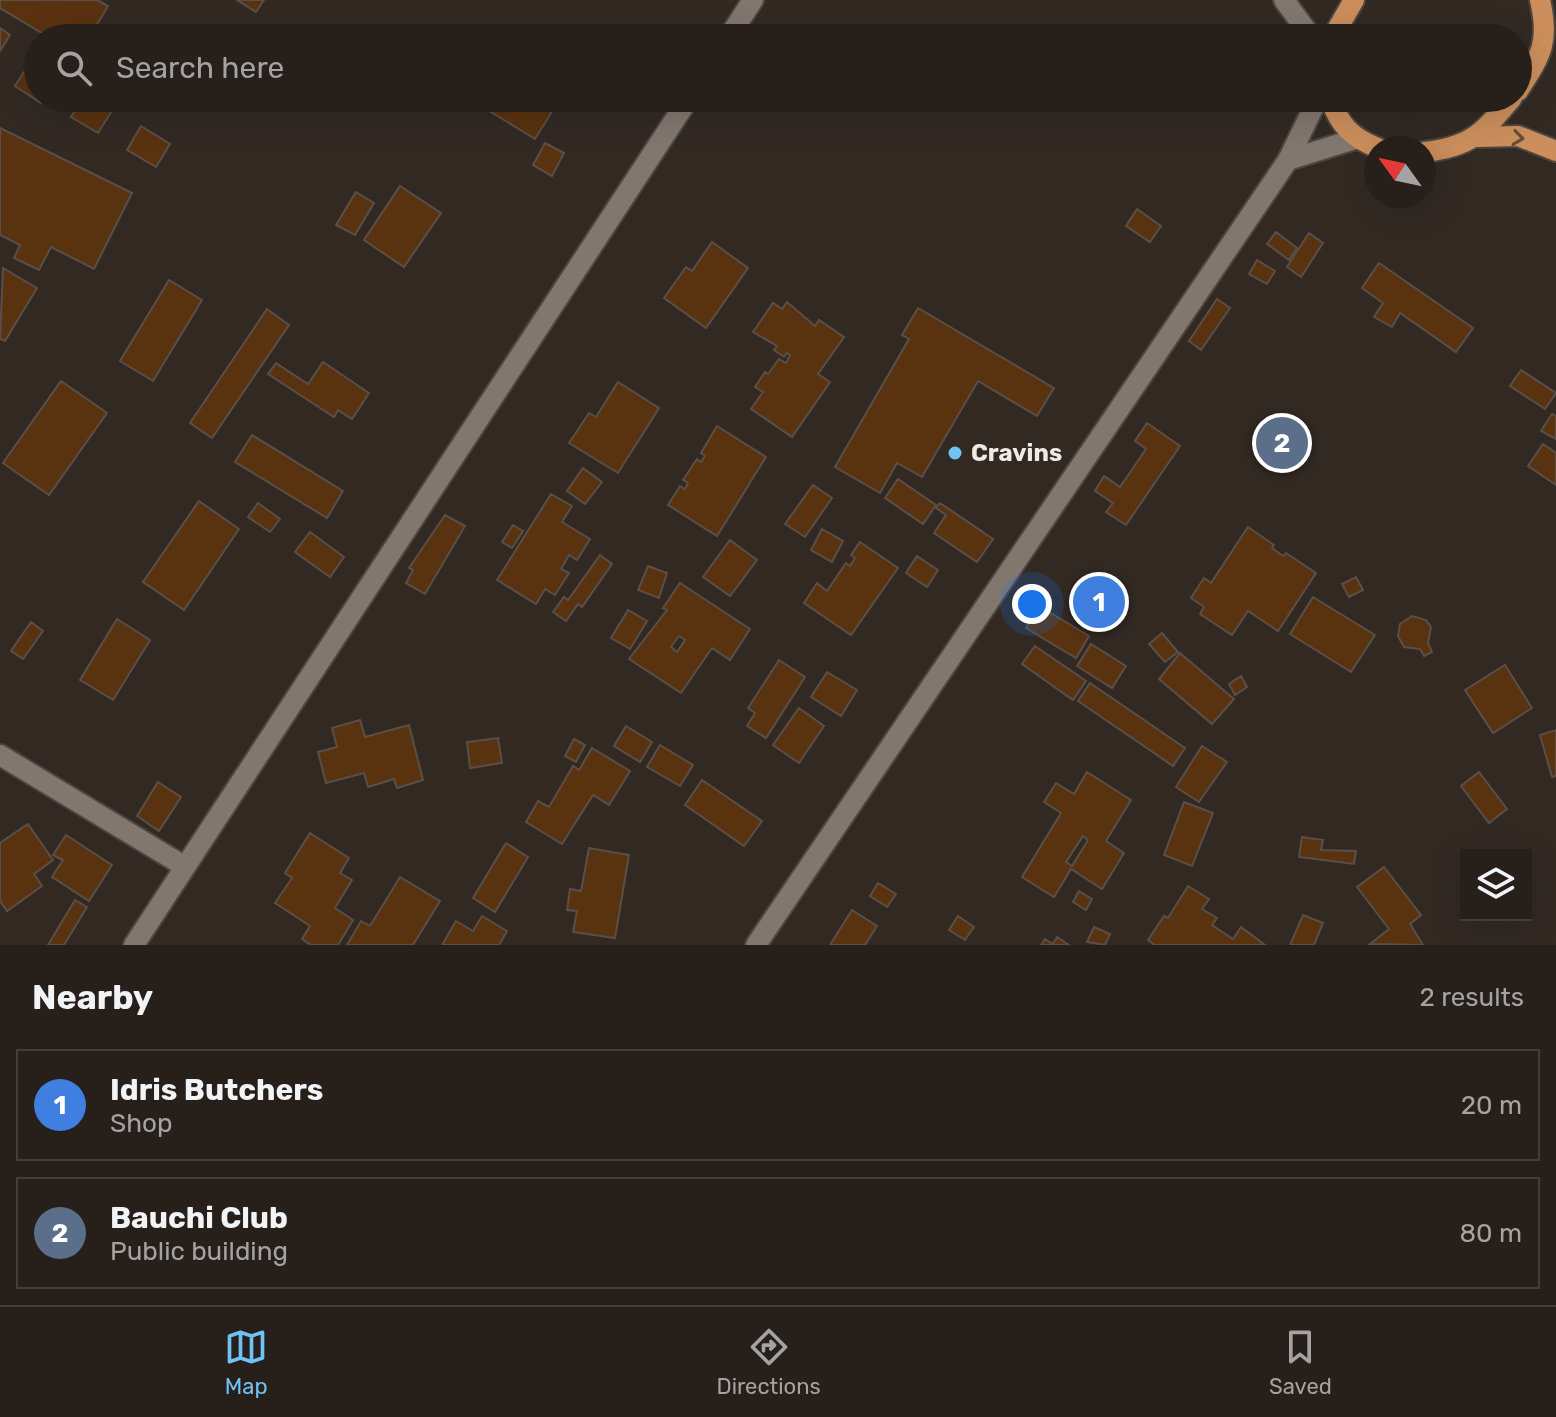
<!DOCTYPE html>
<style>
:root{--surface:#261f1a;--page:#2e2723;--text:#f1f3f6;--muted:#a4a2a2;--line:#423d39;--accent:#70c1f4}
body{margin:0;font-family:Rubik,sans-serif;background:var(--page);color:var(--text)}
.controls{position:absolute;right:24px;bottom:24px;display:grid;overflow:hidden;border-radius:0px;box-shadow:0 8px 32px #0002}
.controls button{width:72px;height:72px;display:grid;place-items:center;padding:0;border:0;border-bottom:2px solid var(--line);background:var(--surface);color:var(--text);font:40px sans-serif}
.compass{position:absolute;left:1364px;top:136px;width:72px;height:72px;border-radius:50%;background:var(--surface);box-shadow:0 8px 32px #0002;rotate:303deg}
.you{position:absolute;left:1032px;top:604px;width:28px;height:28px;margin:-20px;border:6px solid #fff;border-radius:50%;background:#1a73e8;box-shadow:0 0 0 12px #1a73e833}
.badge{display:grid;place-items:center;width:52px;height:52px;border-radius:50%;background:var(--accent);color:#fff;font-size:26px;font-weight:700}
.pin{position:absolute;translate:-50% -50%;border:4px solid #fff;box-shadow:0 2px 8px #0006}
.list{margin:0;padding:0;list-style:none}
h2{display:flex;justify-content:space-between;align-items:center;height:104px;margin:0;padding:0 32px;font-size:34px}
h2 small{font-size:26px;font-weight:400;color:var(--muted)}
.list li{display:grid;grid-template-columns:52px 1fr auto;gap:24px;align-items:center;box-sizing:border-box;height:112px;margin:0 16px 16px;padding:0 16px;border:2px solid var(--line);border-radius:0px}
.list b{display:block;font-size:30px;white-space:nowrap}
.list p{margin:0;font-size:26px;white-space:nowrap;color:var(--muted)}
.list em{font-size:26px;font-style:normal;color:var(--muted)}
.icon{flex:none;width:44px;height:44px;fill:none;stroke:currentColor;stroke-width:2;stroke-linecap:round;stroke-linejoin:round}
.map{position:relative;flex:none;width:1556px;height:945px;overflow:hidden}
.search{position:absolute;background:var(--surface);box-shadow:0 8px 32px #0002;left:24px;right:24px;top:24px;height:88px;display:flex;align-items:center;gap:20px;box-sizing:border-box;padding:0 28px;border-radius:44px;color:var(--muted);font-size:30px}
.sheet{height:360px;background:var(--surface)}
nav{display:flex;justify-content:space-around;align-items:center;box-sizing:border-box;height:112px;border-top:2px solid var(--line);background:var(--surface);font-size:22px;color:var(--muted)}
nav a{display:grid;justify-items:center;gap:4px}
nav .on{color:var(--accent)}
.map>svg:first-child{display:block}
.building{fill:#593210;stroke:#594f48;stroke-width:2;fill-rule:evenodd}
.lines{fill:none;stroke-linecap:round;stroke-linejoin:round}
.street-casing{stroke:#4d4640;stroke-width:24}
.secondary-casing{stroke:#4d4640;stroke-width:24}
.primary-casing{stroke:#4d4640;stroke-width:24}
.street{stroke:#82776f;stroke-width:20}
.secondary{stroke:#82776f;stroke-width:20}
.primary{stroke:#cb8e5c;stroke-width:20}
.oneway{stroke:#684c37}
.poi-dot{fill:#70c1f4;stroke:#322923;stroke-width:3}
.labels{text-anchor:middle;stroke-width:6;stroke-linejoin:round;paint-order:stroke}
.poi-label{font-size:24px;font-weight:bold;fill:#f0eae6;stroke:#322923;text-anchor:start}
</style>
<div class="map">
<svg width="1556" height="945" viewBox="0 0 1556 945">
<rect width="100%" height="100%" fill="#322923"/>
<g class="building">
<path d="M0,0h97l11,6 -19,32h-39l-50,-30z"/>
<path d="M237,0h27l-8,12z"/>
<path d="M170,25l18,13 -25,-2z"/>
<path d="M0,28l10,7 -10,16z"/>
<path d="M37,52l1,46h6l-3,5 -26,-17z"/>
<path d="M83,98h37l-22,35 -27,-16z"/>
<path d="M468,98h84l6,4 -23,37z"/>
<path d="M141,126l29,18 -14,23 -29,-17z"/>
<path d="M0,128l132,65 -38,76 -43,-22 -12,23 -25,-12 6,-13 -20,-10z"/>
<path d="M545,143l19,10 -12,23 -19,-11z"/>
<path d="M400,186l41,27 -37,54 -40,-27z"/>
<path d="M356,192l18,11 -19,32 -19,-10z"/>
<path d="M1137,209l24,17 -11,16 -24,-16z"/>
<path d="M1276,232l21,16 -8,12 -22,-16z"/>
<path d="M1309,233l14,10 -22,34 -14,-10z"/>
<path d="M712,242l36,26 -42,60 -42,-30 22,-31 6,4z"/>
<path d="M1257,260l18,11 -8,13 -18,-10z"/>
<path d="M1379,263l94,65 -17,24 -56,-39 -8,14 -18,-10 9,-14 -21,-15z"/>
<path d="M3,268l34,20 -32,53 -5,-2z"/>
<path d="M169,280l33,20 -49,81 -33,-20z"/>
<path d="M1217,299l13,9 -29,42 -12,-9z"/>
<path d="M787,302l28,24 4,-6 25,17 -26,37 12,8 -38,55 -41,-28 12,-17 -8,-5 10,-15 3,2 11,-15 7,4 4,-8 -3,-2 -3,4 -10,-7 3,-4 -24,-14 20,-29 9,6z"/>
<path d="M918,308l136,80 -17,28 -59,-35 -56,96 -25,-14 -17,30 -45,-26 74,-128 -7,-4z"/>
<path d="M267,309l22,16 -77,113 -22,-15z"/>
<path d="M323,362l46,31 -17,26 -14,-9 -4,7 -66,-43 8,-11 32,21z"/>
<path d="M1521,370l35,23 -11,16 -35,-23z"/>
<path d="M61,381l46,32 -58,82 -46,-32z"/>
<path d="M618,382l41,26 -41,65 -49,-30 20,-30 7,4z"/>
<path d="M1552,414l4,2v23l-15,-8z"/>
<path d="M1147,423l33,23 -54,79 -20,-13 7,-9 -18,-12 9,-15 16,11 26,-38 -11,-8z"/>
<path d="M717,426l49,31 -49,79 -49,-31 12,-19 5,3 3,-6 -5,-3 14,-21 4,3 4,-6 -4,-3z"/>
<path d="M252,435l91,56 -16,27 -92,-56z"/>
<path d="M1543,444l13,9v32l-28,-19z"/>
<path d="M583,468l19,14 -17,22 -18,-13z"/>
<path d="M898,479l38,26 -13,19 -38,-26z"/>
<path d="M813,485l19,13 -27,39 -20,-13z"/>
<path d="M551,494l21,12 -10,16 28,17 -13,21 -8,-5 -8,14 8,4 -14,22 -10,-6 -9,15 -39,-24z"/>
<path d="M199,501l40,28 -55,81 -41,-28z"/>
<path d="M258,503l22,16 -10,13 -22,-15z"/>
<path d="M940,503l53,36 -16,23 -43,-29 12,-18 -10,-7z"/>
<path d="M445,515l20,11 -40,68 -19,-11 7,-13 -4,-2z"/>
<path d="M513,525l10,6 -11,17 -10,-6z"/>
<path d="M1248,527l26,18 -2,3 11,8 3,-3 30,20 -38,58 -30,-20 -16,24 -32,-21 4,-7 -13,-9 13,-20 7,5z"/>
<path d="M822,529l21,12 -11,21 -21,-12z"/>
<path d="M310,532l34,25 -14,20 -35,-25z"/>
<path d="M730,540l27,20 -27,36 -27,-19z"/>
<path d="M860,542l38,26 -47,67 -47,-32 13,-20 10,8 19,-28 4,3 5,-8 -4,-3z"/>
<path d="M600,555l12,9 -30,43 -4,-3 -12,17 -13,-9 11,-15 4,3z"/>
<path d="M917,556l21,14 -11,17 -21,-14z"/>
<path d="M648,566l19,7 -8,25 -21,-8z"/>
<path d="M1356,577l7,13 -14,7 -7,-13z"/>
<path d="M680,583l70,46 -20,31 -18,-12 -31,45 -52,-34 38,-49 -4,-2zM679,636l6,4 -8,12 -6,-5z"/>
<path d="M1313,597l62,38 -24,37 -61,-38z"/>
<path d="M1039,606l50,30 -13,22 -50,-30z"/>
<path d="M628,610l19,11 -17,28 -19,-11z"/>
<path d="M1412,616l14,4 5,7 -3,16 4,9 -8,4 -4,-7 -16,-2 -6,-11 2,-12z"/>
<path d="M117,619l33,21 -37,60 -33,-20z"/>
<path d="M31,622l12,9 -20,28 -12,-8z"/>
<path d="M1162,633l16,19 -13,10 -16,-18z"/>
<path d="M1091,644l35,22 -14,22 -35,-22z"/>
<path d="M1035,646l51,35 -13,19 -51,-36z"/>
<path d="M1180,653l54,46 -22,25 -53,-45z"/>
<path d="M779,660l26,17 -39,61 -19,-12 8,-13 -7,-5z"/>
<path d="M1505,665l27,43 -39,25 -28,-43z"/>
<path d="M827,672l30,18 -16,26 -30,-19z"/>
<path d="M1241,676l6,11 -12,8 -6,-11z"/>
<path d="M1090,683l95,65 -12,18 -95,-65z"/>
<path d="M799,708l25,18 -25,37 -26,-18z"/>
<path d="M360,720l5,17 44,-12 14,55 -26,8 -3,-9 -26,8 -4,-14 -38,10 -8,-31 19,-5 -5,-19z"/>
<path d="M626,726l26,16 -12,20 -26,-16z"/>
<path d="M1556,730v46l-4,1 -12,-42z"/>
<path d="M498,738l4,25 -32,5 -3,-26z"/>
<path d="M574,739l11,6 -9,17 -11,-6z"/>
<path d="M660,745l33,20 -13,21 -33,-19z"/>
<path d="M1202,746l25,16 -28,40 -23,-15z"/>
<path d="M592,748l38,23 -21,34 -16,-10 -31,49 -36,-22 12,-21 11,6 24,-41 6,4z"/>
<path d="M1087,772l44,28 -25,41 18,12 -22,36 -31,-20 -17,28 -32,-20 39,-64 -17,-11 12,-19 18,11zM1083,836l5,4 -16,26 -6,-4z"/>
<path d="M1479,772l28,37 -18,14 -28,-37z"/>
<path d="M702,780l60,41 -18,25 -59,-41z"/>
<path d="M158,782l23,15 -22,34 -22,-15z"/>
<path d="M1184,802l29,11 -21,53 -28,-11z"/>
<path d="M28,824l25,36 -19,14 8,12 -35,25 -7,-10v-58z"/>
<path d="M310,833l39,25 -9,15 12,7 -17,28 18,12 -15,25h-27l-9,-6 8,-13 -35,-23 17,-25 -7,-5z"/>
<path d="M66,835l46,30 -23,36 -37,-24 11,-17 -10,-5z"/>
<path d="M1302,837l21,3 -2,10 35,1 -2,13 -55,-7z"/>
<path d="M506,843l22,14 -33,55 -22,-14z"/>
<path d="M589,848l40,7 -14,83 -42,-6 4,-21 -10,-1 3,-21 11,2z"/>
<path d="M1384,867l37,48 -11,9 13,21 -53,-1 19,-15 -32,-42z"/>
<path d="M400,877l40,24 -27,44h-66l14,-24 9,5z"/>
<path d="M878,883l18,11 -9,13 -17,-11z"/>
<path d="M1188,886l21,13 -7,10 15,9 -5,7 21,14 8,-12 24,18h-110l-7,-5 16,-24 4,2z"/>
<path d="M1079,891l13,8 -6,11 -13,-8z"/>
<path d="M75,900l12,7 -23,38h-16z"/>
<path d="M852,910l25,16 -12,19h-35z"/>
<path d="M1303,915l20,8 -9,22h-24z"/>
<path d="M482,916l25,15 -8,14h-57l14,-24 17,10z"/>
<path d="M958,916l16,11 -9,13 -16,-10z"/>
<path d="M1094,927l16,7 -5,11 -18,-3z"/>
<path d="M1057,937l12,8h-28l4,-6 8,5z"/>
</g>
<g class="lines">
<g class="street-casing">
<g id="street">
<path d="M1284,0l28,38"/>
<path d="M728,38l25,-38"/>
<path d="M0,755l184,111"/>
<path d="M134,945l555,-847"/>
</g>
</g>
<g class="secondary-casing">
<g id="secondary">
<path d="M1288,160l67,-21"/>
<path d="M756,945l532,-785 30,-62"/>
</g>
</g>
<g class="primary-casing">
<g id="primary">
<path d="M1332,38l22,-38"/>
<path d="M1518,91c23,-36 32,-48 22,-91"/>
<path d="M1330,98c9,27 22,40 48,50"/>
<path d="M1478,137l40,-1 38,15"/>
<path d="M1424,152c48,-5 59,-20 88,-54"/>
</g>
</g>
<use href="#street" class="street"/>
<use href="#secondary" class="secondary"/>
<use href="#primary" class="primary"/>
</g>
<defs><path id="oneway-chevron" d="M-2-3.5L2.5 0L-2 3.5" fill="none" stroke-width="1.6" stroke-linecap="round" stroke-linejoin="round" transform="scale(2)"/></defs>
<use class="oneway" href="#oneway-chevron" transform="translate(1518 138) rotate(8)"/>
<circle class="poi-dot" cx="955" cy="453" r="8"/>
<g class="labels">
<g class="poi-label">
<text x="971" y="461">Cravins</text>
</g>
</g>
</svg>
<div class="controls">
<button><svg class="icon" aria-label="layers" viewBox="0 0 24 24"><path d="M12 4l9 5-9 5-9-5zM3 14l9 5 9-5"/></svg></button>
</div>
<svg class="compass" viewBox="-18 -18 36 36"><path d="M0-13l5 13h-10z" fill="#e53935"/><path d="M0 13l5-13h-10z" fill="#a4a2a2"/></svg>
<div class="you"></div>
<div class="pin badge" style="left:1099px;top:602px;background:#3f7fe0">1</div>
<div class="pin badge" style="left:1282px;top:443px;background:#5c6f8a">2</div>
<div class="search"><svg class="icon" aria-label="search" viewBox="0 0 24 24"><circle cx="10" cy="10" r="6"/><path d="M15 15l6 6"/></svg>Search here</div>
</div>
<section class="sheet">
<h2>Nearby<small>2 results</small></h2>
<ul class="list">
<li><span class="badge" style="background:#3f7fe0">1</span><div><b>Idris Butchers</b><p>Shop</p></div><em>20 m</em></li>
<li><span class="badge" style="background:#5c6f8a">2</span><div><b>Bauchi Club</b><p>Public building</p></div><em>80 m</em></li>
</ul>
</section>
<nav>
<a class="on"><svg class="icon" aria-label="map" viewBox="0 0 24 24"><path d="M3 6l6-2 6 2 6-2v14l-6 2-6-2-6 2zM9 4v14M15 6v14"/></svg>Map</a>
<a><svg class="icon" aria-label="directions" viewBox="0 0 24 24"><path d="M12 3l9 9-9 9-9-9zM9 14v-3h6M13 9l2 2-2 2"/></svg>Directions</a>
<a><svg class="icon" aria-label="saved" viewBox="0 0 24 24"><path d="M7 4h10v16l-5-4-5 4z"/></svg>Saved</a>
</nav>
